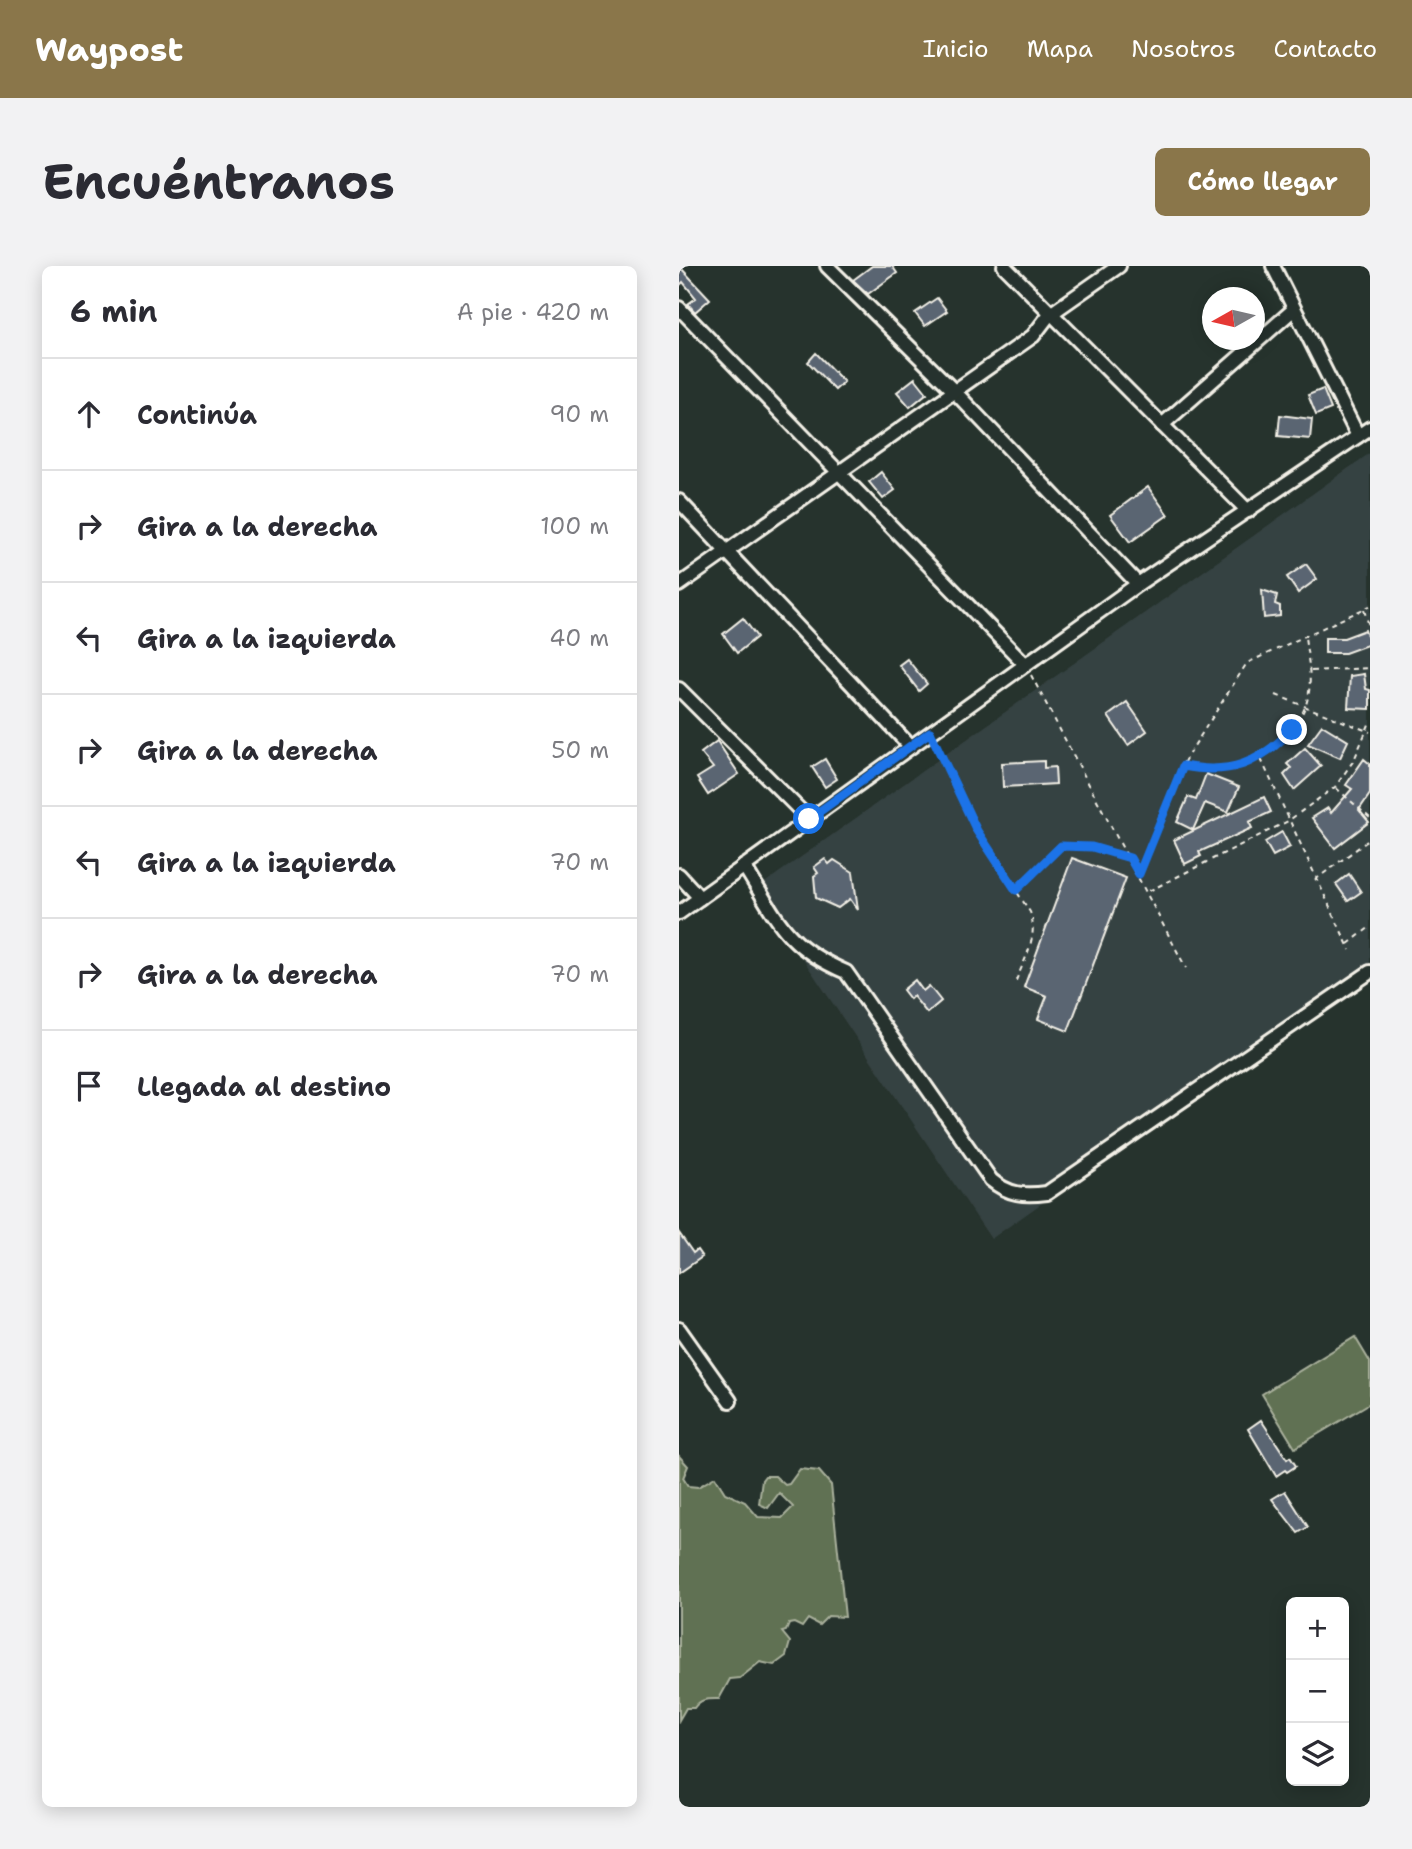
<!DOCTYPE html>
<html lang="es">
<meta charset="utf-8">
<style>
:root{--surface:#fff;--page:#f2f2f3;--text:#2b2b33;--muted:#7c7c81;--line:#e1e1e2;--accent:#8a764a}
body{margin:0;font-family:"Shantell Sans",sans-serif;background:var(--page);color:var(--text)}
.controls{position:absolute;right:21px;bottom:21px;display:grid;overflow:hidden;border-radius:10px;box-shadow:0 4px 18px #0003}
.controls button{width:63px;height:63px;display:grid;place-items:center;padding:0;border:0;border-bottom:2px solid var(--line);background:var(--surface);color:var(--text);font:35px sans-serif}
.compass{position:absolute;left:523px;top:21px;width:63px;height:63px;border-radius:50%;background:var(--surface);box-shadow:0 4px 18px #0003;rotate:262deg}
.stop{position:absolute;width:21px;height:21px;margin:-16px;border:5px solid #1a73e8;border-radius:50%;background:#fff}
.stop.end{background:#1a73e8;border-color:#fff;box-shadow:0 2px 7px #0008}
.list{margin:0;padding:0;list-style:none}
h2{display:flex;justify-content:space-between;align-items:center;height:91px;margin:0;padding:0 28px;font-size:30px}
h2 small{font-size:23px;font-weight:400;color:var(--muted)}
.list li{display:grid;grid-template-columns:46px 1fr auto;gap:21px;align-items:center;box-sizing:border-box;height:112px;padding:0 28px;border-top:2px solid var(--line)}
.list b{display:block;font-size:26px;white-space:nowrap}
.list em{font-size:23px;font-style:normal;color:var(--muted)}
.icon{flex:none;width:38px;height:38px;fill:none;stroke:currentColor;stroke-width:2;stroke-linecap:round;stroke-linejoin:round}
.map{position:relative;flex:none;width:691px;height:1541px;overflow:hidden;border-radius:10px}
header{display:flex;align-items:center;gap:42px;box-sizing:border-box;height:98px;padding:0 35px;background:var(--accent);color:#fff}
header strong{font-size:33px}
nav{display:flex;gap:38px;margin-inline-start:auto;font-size:24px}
.intro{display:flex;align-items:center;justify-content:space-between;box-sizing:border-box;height:168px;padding:0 42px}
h1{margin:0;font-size:49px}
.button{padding:18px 32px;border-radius:10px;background:var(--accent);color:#fff;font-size:24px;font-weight:700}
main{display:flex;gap:42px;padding:0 42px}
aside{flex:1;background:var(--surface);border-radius:10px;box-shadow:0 4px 18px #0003}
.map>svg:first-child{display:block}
.built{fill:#364242}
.green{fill:#607152;stroke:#aab19d;stroke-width:2}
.building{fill:#5a6572;stroke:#f4f1e8;stroke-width:2}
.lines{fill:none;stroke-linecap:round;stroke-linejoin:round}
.minor-casing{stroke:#f4f1e8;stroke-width:18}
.path{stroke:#f4f1e8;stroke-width:2;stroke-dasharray:5 5;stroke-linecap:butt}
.minor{stroke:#26332d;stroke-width:12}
.route{stroke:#1a73e8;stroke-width:9}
</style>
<header>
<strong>Waypost</strong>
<nav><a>Inicio</a><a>Mapa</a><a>Nosotros</a><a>Contacto</a></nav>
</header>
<div class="intro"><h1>Encuéntranos</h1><a class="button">Cómo llegar</a></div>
<main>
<aside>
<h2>6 min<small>A pie · 420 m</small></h2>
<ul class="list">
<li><svg class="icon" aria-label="ahead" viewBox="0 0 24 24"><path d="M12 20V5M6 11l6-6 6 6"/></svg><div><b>Continúa</b></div><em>90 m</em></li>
<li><svg class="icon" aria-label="right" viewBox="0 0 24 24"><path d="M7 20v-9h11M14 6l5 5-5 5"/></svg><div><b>Gira a la derecha</b></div><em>100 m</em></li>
<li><svg class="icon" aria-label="left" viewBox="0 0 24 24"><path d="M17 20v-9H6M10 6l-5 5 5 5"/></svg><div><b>Gira a la izquierda</b></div><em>40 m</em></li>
<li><svg class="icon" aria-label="right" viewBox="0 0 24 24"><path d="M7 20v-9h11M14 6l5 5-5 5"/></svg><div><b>Gira a la derecha</b></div><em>50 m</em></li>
<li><svg class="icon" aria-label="left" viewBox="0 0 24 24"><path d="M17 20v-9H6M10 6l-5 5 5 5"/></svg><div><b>Gira a la izquierda</b></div><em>70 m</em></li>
<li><svg class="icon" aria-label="right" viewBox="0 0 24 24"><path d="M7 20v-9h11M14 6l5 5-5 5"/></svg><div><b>Gira a la derecha</b></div><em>70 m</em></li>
<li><svg class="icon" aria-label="arrive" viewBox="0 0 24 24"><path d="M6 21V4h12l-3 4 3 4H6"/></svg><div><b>Llegada al destino</b></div></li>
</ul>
</aside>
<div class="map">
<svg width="691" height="1541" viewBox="0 0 691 1541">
<rect width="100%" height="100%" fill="#26332d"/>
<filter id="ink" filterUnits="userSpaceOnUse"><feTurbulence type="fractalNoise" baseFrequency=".0143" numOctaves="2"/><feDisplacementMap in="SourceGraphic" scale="14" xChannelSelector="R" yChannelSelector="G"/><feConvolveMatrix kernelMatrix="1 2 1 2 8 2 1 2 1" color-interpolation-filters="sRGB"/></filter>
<g filter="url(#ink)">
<path class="built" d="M691,187v519l-379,267 -235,-350z"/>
<g class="green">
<path d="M676,1071l15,25v41l-75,45 -33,-54z"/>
<path d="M0,1190l9,10 -5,12 5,8 10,1 17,-10 10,16 20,9 13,15 24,1 11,-11 -14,-14 -11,15 -9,-4 3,-24 3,-4h10l10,9 4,-1 11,-15 19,2 12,14 14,132 -17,-1 -9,9 -11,-6 -6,8 -8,-4 -5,1 -3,7 -4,1 8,10 -4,14 -12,9 -14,-3 -20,16 -10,1 -11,20c-10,0 -18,-1 -25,9h-8l-7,12z"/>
</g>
<g class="building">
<path d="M0,0l31,33 -15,13 -7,-8 8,-6 -13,-16 -4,4z"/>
<path d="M193,0h20l5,7 -29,21 -15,-14z"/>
<path d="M258,32l10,13 -22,15 -10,-13z"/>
<path d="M137,87l28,29 -9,8 -27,-28z"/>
<path d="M236,112l12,15 -17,14 -13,-15z"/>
<path d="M644,123l8,20 -15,6 -8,-20z"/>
<path d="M601,149l32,4 -2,20 -32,-3z"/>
<path d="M202,206l14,18 -12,9 -14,-17z"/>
<path d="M469,221l20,28 -38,27 -20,-27z"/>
<path d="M627,298l11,15 -19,14 -11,-16z"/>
<path d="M583,324l15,5 -2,9 5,2v10l-16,2z"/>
<path d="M64,352l14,19 -20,16 -14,-19z"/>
<path d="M686,364l5,14 -25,9h-20v-15h19z"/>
<path d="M228,393l20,25 -8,7 -20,-26z"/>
<path d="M685,408l2,15 4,1v19l-22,-1 2,-32z"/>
<path d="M448,436l20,29 -19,14 -20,-29z"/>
<path d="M643,459l26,16 -8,17 -32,-14z"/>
<path d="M38,475l22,33 -31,21 -11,-17 16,-10 -12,-15z"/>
<path d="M626,482l16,18 -27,24 -10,-15 7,-7 -4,-4z"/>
<path d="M146,493l12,20 -12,8 -13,-20z"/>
<path d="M685,493l6,5v30l-11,16 10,12 -34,26 -23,-30 16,-10 3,5 21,-24 -6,-4z"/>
<path d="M365,495v7l11,-1 1,17 -53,3 -1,-24z"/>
<path d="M527,508l33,13 -11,25 -23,-9 -12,27 -16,-8 11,-25 8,3z"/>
<path d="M585,531l7,15 -22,10 3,6 -53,24 2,4 -16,8 -11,-24z"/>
<path d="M603,566l8,15 -17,9 -8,-14z"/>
<path d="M393,592l54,20 -58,153 -30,-12 9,-23 -23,-9z"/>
<path d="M146,593l4,5 5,-4 19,12 5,38 -8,-11 -12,9 -22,-10 -2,-22 4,-3 -4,-6z"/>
<path d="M670,608l12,18 -13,9 -12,-17z"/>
<path d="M236,714l8,11 6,-5 12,15 -14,12 -14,-17 -3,3 -7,-9z"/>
<path d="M0,967l14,20 4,-3 5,7 -23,16z"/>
<path d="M582,1154l26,39 3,-2 6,9 -9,6 -2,-2 -9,6 -28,-47z"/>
<path d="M606,1225l23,36 -10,6 -26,-34z"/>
</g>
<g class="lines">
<g class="minor-casing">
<g id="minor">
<path d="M148,0l127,125 184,193"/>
<path d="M325,0l244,245"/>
<path d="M594,0l85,170"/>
<path d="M0,42l346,356"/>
<path d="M483,159l131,-115"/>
<path d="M0,235l231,245"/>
<path d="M0,319l354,-249 16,-21 70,-49"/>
<path d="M0,423l130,130"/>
<path d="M65,600c34,54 41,80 102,106l145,208c18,15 33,16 56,13l323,-221"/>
<path d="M0,609l21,23"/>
<path d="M0,647l459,-329 232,-156"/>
<path d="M0,1063l51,72"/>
</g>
</g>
<g class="path">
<path d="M685,344l6,19"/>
<path d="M632,405l59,-3"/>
<path d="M352,409l155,293"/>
<path d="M597,429l94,37"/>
<path d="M257,478l41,87 53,81c9,25 -6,48 -15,71"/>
<path d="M582,493l89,191"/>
<path d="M505,500c49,9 101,-9 121,-59 9,-22 3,-47 0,-70"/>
<path d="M657,522l34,30"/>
<path d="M460,608l46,-114 62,-97 123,-57"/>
<path d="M636,614l55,-41"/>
<path d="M338,623l44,-43 31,1 37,10"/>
<path d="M470,625l139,-70 47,-34 19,-27 16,-38"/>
<path d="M669,678l22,-17"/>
</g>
<use href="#minor" class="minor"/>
</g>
</g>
<g class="lines" filter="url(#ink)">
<path class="route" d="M130,553l121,-87 47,99 39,59 45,-44 31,1 38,11 9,16 44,-108c48,9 75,-2 109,-36"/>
</g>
</svg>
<div class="controls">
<button>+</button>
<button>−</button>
<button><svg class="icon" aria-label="layers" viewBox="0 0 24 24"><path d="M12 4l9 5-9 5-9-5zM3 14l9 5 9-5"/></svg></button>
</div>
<svg class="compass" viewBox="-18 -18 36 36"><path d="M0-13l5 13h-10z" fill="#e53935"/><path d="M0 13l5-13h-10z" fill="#7c7c81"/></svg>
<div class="stop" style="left:130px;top:553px"></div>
<div class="stop end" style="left:613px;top:464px"></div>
</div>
</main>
